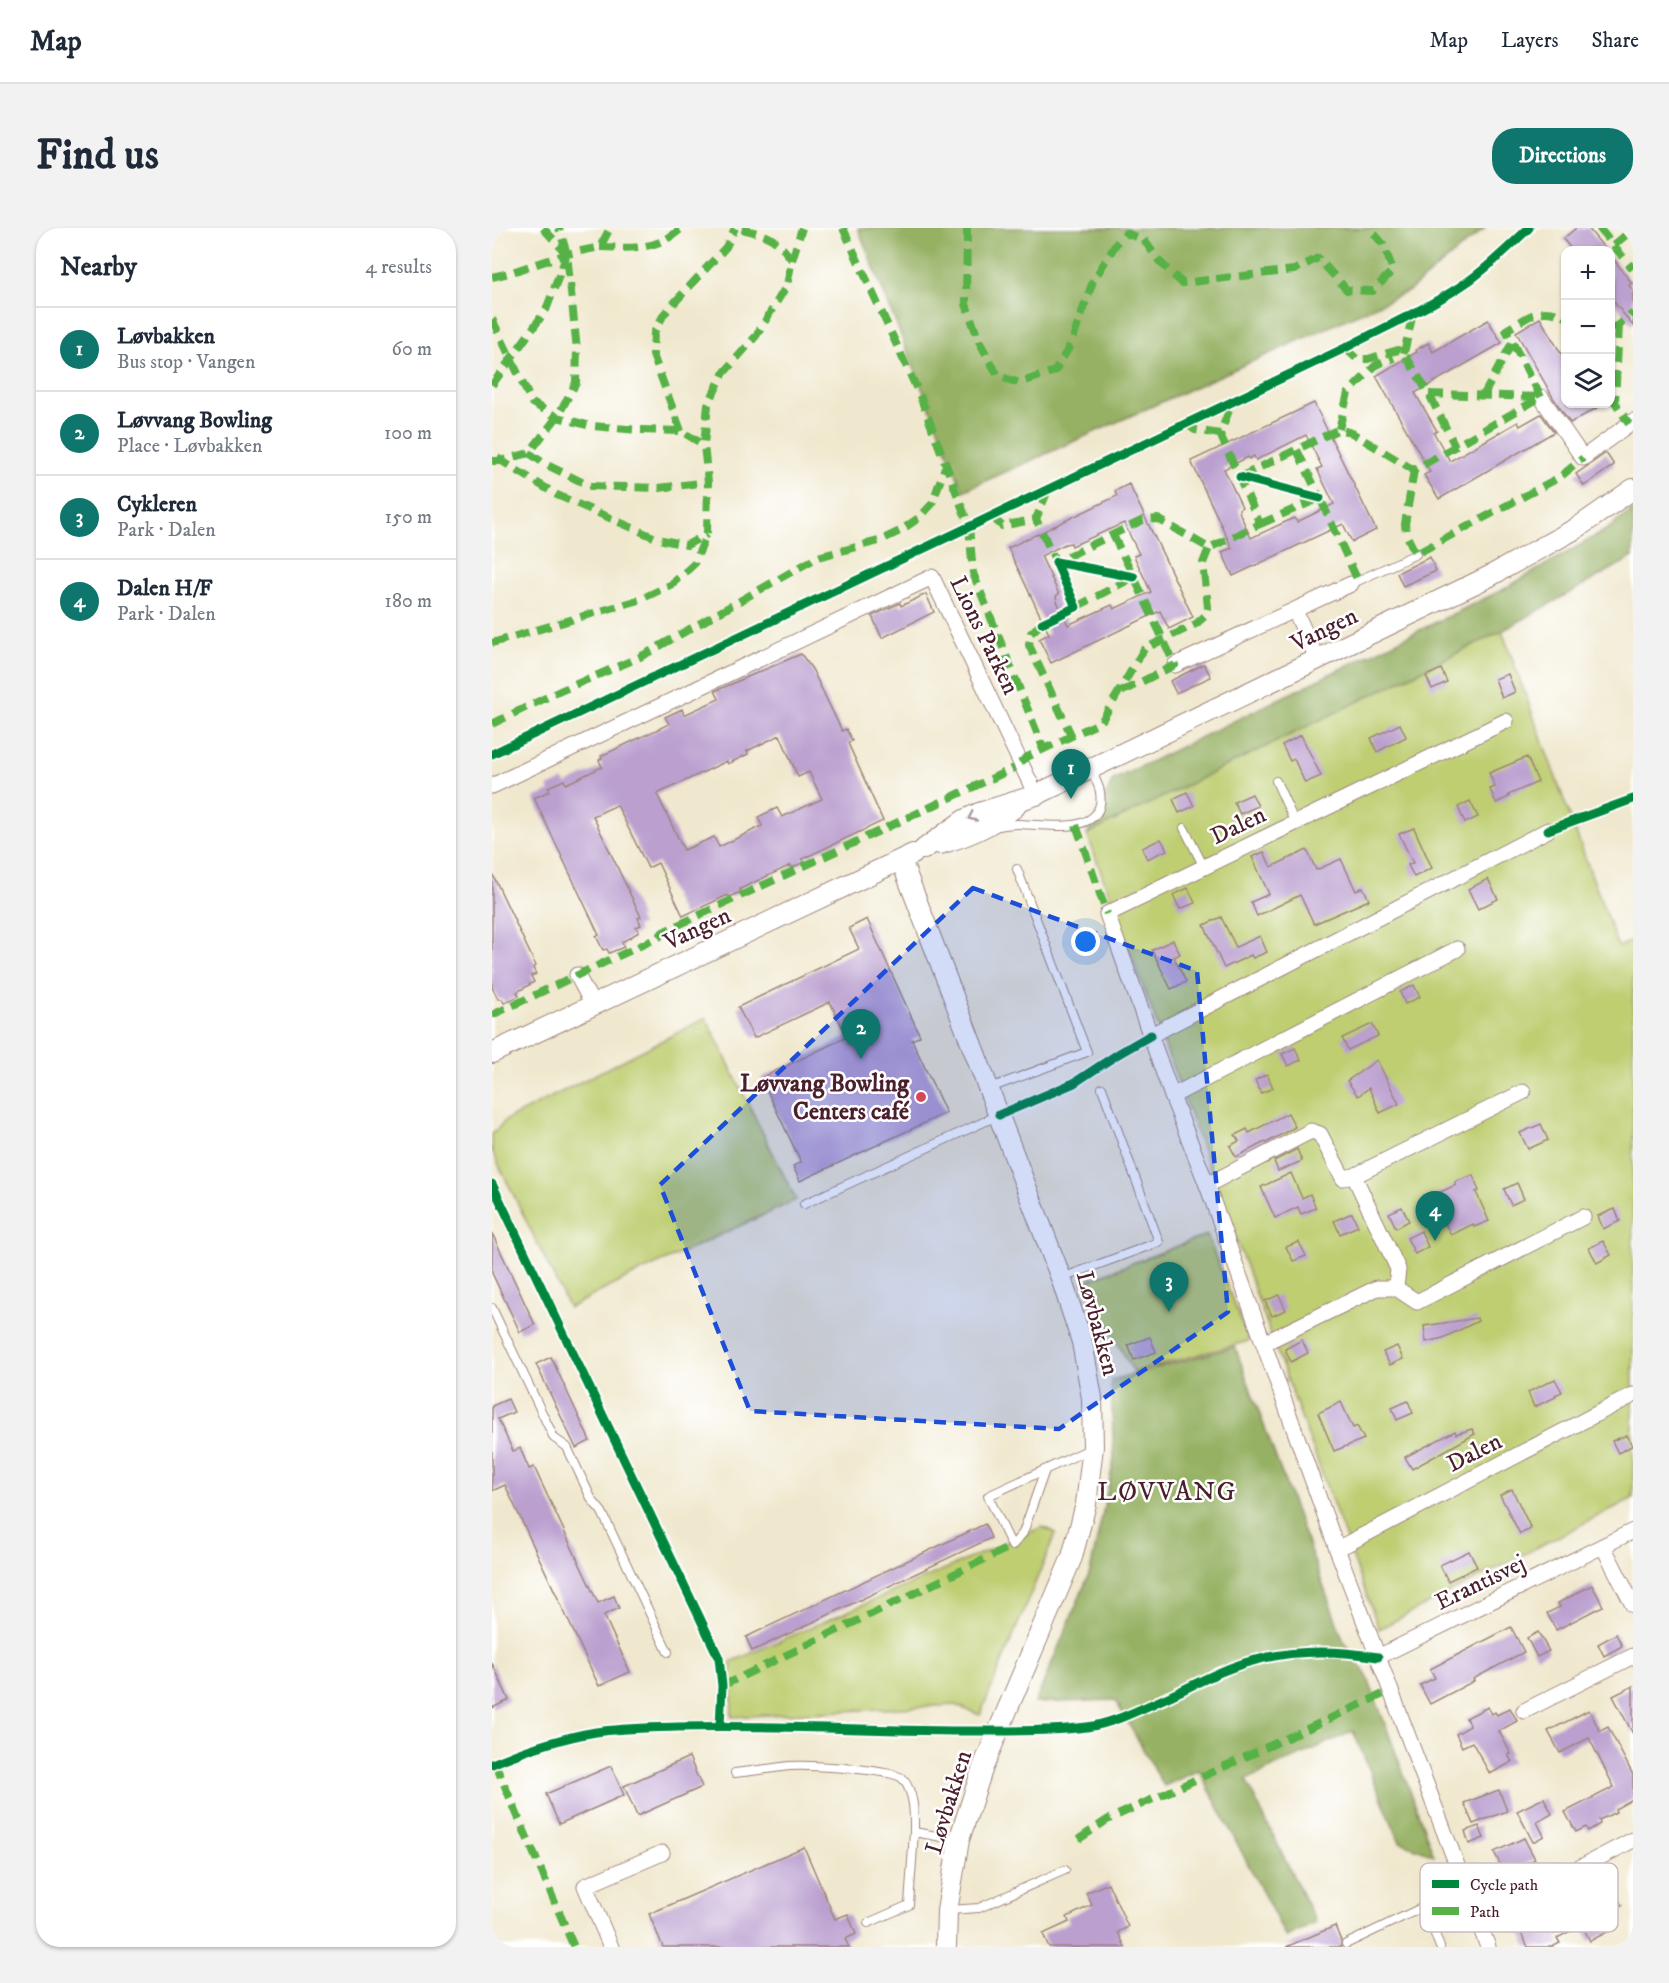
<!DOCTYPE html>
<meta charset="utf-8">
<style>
:root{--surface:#fff;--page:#f2f2f3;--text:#1f2937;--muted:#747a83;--line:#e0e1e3;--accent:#0f766e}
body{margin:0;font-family:"IM FELL DW Pica",serif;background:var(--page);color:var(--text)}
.controls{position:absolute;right:18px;top:18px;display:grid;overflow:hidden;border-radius:12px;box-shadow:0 2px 4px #0004}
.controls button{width:54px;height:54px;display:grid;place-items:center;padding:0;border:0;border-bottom:2px solid var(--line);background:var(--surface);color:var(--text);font:30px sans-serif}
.you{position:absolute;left:594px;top:714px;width:21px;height:21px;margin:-15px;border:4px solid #fff;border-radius:50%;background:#1a73e8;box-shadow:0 0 0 9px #1a73e833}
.badge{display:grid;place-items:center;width:39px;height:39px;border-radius:50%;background:var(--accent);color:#fff;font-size:20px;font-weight:700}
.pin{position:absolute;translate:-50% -50px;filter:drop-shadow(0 2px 3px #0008)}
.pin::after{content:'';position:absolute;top:32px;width:21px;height:18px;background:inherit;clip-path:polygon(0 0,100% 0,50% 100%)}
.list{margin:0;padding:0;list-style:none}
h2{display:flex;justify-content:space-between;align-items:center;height:78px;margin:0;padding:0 24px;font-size:26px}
h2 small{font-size:20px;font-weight:400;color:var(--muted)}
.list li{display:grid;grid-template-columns:39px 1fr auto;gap:18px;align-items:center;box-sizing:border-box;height:84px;padding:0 24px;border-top:2px solid var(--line)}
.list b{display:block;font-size:22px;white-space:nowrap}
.list p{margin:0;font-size:20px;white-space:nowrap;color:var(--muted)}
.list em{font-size:20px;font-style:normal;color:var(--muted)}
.icon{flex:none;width:33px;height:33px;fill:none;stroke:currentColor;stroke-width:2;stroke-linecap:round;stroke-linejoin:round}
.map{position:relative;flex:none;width:1141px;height:1719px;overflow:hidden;border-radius:24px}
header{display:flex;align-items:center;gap:36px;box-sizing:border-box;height:84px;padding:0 30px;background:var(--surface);border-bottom:2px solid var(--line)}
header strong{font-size:28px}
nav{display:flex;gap:33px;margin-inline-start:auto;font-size:21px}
.intro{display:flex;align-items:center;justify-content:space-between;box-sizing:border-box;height:144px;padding:0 36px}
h1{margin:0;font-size:42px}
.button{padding:15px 27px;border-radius:24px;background:var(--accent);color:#fff;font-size:21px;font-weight:700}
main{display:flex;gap:36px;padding:0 36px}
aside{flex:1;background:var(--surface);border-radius:24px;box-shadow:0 2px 4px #0004}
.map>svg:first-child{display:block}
.green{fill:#bece71;stroke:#84764e;stroke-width:1.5}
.forest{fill:#96b163;stroke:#706847;stroke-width:1.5}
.building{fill:#ba9fcf;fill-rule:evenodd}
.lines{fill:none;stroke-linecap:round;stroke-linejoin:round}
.service-casing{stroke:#9d847c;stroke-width:10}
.minor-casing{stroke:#9d847c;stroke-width:17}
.tertiary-casing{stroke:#9d847c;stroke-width:22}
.service{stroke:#fff;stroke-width:8}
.minor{stroke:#fff;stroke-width:15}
.tertiary{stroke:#fff;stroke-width:20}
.quiet{stroke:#57b146;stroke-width:8;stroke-dasharray:15 8;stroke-linecap:butt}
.cycleway-casing{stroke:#fff;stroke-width:13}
.cycleway{stroke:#00873e;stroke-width:9}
.oneway{stroke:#ae9aa0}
.marked{fill:#1d4ed8;fill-opacity:0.2;stroke:#1d4ed8;stroke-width:4.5;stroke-dasharray:12 8;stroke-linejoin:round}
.poi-dot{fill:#d1495b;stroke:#fff;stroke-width:2}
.labels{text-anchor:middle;stroke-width:5;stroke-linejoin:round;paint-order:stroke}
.street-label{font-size:24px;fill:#4a1f2b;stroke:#fff}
.poi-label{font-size:24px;font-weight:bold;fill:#4a1f2b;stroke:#fff;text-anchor:end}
.quarter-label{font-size:27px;letter-spacing:1.5px;fill:#4a1f2b;stroke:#fff}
.key{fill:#fff;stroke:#c9bcbf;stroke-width:1.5}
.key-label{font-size:16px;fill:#4a1f2b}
</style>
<header>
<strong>Map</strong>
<nav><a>Map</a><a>Layers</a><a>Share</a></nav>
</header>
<div class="intro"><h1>Find us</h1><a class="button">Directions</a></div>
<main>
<aside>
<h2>Nearby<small>4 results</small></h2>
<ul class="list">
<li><span class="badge">1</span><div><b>Løvbakken</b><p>Bus stop · Vangen</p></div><em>60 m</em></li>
<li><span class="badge">2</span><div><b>Løvvang Bowling</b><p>Place · Løvbakken</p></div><em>100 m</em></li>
<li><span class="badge">3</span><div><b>Cykleren</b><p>Park · Dalen</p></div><em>150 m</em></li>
<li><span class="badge">4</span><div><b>Dalen H/F</b><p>Park · Dalen</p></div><em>180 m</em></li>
</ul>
</aside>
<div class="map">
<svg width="1141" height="1719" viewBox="0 0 1141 1719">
<rect width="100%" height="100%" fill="#fff"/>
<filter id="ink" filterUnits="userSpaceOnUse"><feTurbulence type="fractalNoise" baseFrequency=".0167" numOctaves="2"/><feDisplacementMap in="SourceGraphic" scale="12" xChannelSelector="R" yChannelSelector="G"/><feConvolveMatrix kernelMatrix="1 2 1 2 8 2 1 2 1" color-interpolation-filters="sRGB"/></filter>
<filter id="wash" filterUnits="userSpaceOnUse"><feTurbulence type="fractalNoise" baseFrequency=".008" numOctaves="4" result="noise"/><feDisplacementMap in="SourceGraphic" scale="24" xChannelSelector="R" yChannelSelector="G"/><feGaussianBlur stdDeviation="1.35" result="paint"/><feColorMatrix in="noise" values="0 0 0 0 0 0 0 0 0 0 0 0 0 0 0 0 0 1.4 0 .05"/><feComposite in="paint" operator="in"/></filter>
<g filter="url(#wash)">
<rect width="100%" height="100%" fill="#f0e8ce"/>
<g class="green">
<path d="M1010,403l116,316 15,-7v558l-254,131 -292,-795z"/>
<path d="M214,790l90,182 -171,79 -56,29 -77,-157v-17l14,-14z"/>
<path d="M715,1007l42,106 -115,31 -51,-90z"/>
<path d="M550,1299l14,6 -76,182 -25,-10 -223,12 -1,-55z"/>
</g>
<g class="forest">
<path d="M366,0h627l-76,63 -446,200z"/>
<path d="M1141,282v47l-131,74 -415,203 26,-54 391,-191 102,-59z"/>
<path d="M743,1119l109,295 23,34 67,179 -34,-13 -47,-111 -107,49 70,143 -30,14 -87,-167 -35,16 -49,-86 -80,3 55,-131 24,-112 -3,-80z"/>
</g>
<g id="blocks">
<g class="building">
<path d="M1084,0h12l18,22h-34l-9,-11z"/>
<path d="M1119,28l21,27 -3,2 4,6v35l-22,-28z"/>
<path d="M1048,90l26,44v42h38l-34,19 -16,-24 -38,-67z"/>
<path d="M996,92l14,23 -87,50 22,38 -3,2 16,28 68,-39 2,4 21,-12 13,18 -115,67 -15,-24 6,-3 -54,-96 41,-24 -1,-2 12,-7 5,9z"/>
<path d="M822,175l62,127 -24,12 -9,-18 -110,52 -11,-24 10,-4 -41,-87zM814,207l16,32 -5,2 17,35 -37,18 -3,-4 -43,20 -11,-24 -1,-5 3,-2 -18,-38 24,-12 1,2 5,-3 2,4z"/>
<path d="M1114,225l8,12 -30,21 -8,-12z"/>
<path d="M637,256l64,133 -24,12 -9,-18 -109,52 -12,-24 10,-5 -41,-86 109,-52 -2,-5zM632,295l15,31 -5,2 17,36 -37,17 -2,-4 -44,20 -11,-24 -1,-5 3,-2 -18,-38 24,-12 6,-1 1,3z"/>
<path d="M938,329l6,14 -33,15 -6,-13z"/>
<path d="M434,366l8,18 -52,26 -10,-22 28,-13 1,3z"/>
<path d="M309,426l11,15 30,62 4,-2 6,12 -4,2 35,78 -81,38 2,3 -12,6 -1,-3 -51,24 1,3 -12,5 -1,-2 -45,21 -25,-53 -10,5 -31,-63 -24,11 48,101 -3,1 3,7 -5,2 3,5 -17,10 2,5 -15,6 -2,-4 -4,1 -7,-14 3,-1 -65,-137 16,-7 -2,-4 16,-7 2,4 36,-17 -3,-7 3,-2 -1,-2 68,-32 -4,-7 17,-8 2,6 35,-16 -4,-8zM288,507l18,42 11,-5 13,27 -40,18 -5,-9 -19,9 4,9 -43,21 -5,-10 -30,13 -27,-56 70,-33 1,3 20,-10 -1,-3z"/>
<path d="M712,436l7,13 -35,16 -6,-12z"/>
<path d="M949,441l6,13 -15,7 -6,-13z"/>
<path d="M1016,446l7,18 -13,6 -7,-19z"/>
<path d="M908,496l6,13 -29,15 -6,-14z"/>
<path d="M809,507l20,41 -16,7 -11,-24 -4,2 -8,-16z"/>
<path d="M1035,529l11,25 -30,13 1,2 -13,6 -6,-14 5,-2 -6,-14z"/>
<path d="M695,564l7,14 -15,7 -6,-14z"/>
<path d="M760,566l6,12 -18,8 -6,-12z"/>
<path d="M978,573l8,16 -13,6 -7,-16z"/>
<path d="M922,600l18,40 -18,9 -6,-12 5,-2 -14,-29z"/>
<path d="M669,611l6,11 -20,9 -5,-11z"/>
<path d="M815,622l9,20 25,-11 15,32 7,-4 6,13 -55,24 -14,-29 -43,21 -6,-14 18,-8 -17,-37 12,-5 7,15z"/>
<path d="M0,645l44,93 -3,2 3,6 -5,2 3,6 -17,10 2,4 -15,7 -2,-4h-4l-6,-12z"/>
<path d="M996,651l10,20 -20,10 -10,-20z"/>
<path d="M696,660l7,15 -15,6 -7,-14z"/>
<path d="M729,689l15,30 24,-11 7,16 -14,6 -2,-3 -27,13 -20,-43z"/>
<path d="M375,691l53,117 -8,4 34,73 -146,68 -7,-15 8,-4 -40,-84 86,-41 -17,-35 -76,36 -16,-31 121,-58 -10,-21z"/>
<path d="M681,712l7,14 -6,3 12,25 -15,7 -19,-39z"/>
<path d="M922,757l6,12 -15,7 -5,-12z"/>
<path d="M880,796l6,12 -30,14 -6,-12z"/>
<path d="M803,820l6,12 -13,6 -6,-12z"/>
<path d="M885,832l22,44 -19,9 -11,-25 -11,8 -11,-15z"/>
<path d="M775,846l6,14 -12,5 -6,-13z"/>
<path d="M796,885l7,14 -29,16 -1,-1 -29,15 -6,-11 9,-5 -4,-6 12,-6 2,4z"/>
<path d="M1049,896l7,16 -20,9 -8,-16z"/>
<path d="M805,921l5,12 -24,10 -4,-10z"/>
<path d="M799,945l11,25 8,-4 6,14 -15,6 -3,-7 -23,11 -14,-31z"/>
<path d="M981,947l6,16 -3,1 13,29 -15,6 -1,-3 -22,11 -20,-39 25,-11 -1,-3z"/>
<path d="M1025,955l7,16 -13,6 -7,-16z"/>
<path d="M910,979l7,14 -13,7 -7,-15z"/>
<path d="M1123,981l5,12 -17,8 -5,-13z"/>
<path d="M860,985l6,13 -18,8 -6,-13z"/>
<path d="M929,1003l7,16 -13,7 -8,-16z"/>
<path d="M0,1005l43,92 -15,7 -28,-59z"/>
<path d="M1111,1013l8,14 -14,8 -8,-15z"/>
<path d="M807,1014l7,14 -13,5 -7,-14z"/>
<path d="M787,1067l7,15 -14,6 -7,-15z"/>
<path d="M985,1090l1,3 -35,17 -17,4 -2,-16z"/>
<path d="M658,1109l6,15 -22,8 -6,-15z"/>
<path d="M810,1112l6,13 -17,9 -6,-13z"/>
<path d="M905,1118l6,13 -13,6 -7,-13z"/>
<path d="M59,1129l39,84 -14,7 -40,-84z"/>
<path d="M1063,1151l7,13 -7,3 1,2 -22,10 -6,-15z"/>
<path d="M16,1171l6,13 -16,7 15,32 7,-3 9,21 5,-2 64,136 16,-7 5,12 -15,7 26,57 -31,14 -94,-201 -13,6v-85z"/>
<path d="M916,1173l5,12 -16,7 -5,-12z"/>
<path d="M849,1174l12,26 4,-2 7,13 -30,12 -16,-38z"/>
<path d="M980,1201l3,5 -63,35 -7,-12 50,-26 1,3z"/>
<path d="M1135,1207l5,11 -14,7 -6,-12z"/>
<path d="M1020,1261l19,40 -11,5 -20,-39z"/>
<path d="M493,1296l6,14 -239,113 -6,-14z"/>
<path d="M977,1323l8,16 -29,14 -8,-16z"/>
<path d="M1100,1357l11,21 -47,24 -9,-17 13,-6 -2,-4z"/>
<path d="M1019,1399l13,25 -51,27 1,2 -44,23 -10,-19 15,-7 -5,-9z"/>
<path d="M1046,1404l11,19 -12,6 -10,-19z"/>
<path d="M1124,1406l6,12 -18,10 -6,-12z"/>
<path d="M0,1435l17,37 -17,8z"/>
<path d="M1141,1458v48l-20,-38z"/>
<path d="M996,1479l4,7 3,-2 2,3 13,-7 7,13 -18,10 12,23 -3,1 4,7 -22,12 -18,-32 -10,5 -6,-13 14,-8 -4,-8z"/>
<path d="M1097,1482l11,21 8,-4 25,48v24l-18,10 1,3 -17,8 1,4 -12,7 -2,-4 -10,5 -11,-20 49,-25 -25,-49 -29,15 -12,-22z"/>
<path d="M197,1529l13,30 -65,29 -13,-30z"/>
<path d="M119,1538l13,29 -65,29 -13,-30z"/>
<path d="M1007,1562l8,21 -34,13 -9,-21z"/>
<path d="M1052,1570l8,16 -15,8 7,14 -11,6 -16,-31z"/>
<path d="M987,1598l5,12 -15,6 -4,-13z"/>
<path d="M1032,1610l11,21 -29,17 -12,-24z"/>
<path d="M312,1619l31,72 13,-5 8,20 -11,5 4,8h-186l-14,-33z"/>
<path d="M1118,1654l12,24 -10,5 7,15 -29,15 -8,-16 -25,13 3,5 -8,4h-24l-8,-16 17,-9 -2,-3z"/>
<path d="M616,1655l20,44 -10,5 7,15h-76l-6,-13 26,-12 -2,-5 25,-12 -6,-12z"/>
<path d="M843,1698l6,15v6h-55z"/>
</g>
</g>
</g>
<g filter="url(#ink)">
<use href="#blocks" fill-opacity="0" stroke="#9d847c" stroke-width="1.5"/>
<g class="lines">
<g class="service-casing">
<g id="service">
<path d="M859,356l65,-30"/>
<path d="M784,553l19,42"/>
<path d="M507,598c6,-1 12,-2 18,-2 26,0 90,14 83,-32 -1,-7 -6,-15 -9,-22"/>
<path d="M692,600l20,39"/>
<path d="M498,860l97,-36 -70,-183"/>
<path d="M312,976l195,-89"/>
<path d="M570,1050l97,-36 -57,-154"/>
<path d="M0,1080l62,130 13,9 25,53 10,12 66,140"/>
<path d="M553,1242l-22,63 -11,13 -24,-50 104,-48"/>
<path d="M243,1545c19,-2 37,-5 55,-7 17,-1 104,3 113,13 12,15 11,35 11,53"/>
<path d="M932,1678l16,41"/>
<path d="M457,1682l30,-2 86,-38"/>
<path d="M376,1695l41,-18 5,-73 45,8"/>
<path d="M854,1716l119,-57"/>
</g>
</g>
<g class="minor-casing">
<g id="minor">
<path d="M1049,169l42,61 50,-37"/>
<path d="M803,383l23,49"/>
<path d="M683,437l176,-81"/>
<path d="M0,558l440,-209 104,218"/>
<path d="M85,747l16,30"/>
<path d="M659,807l397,-205"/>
<path d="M680,868l285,-147"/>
<path d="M862,948l44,93 -2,19 21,14 166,-85"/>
<path d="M715,957l104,-54 9,3 23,44 11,-2 169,-84"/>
<path d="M772,1115l113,-55h19"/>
<path d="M1111,1318l30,59"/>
<path d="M845,1321l296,-154"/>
<path d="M886,1429l255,-126"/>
<path d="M1032,1483l109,-55"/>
<path d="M985,1693l156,-81"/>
<path d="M119,1719l-26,-61 77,-33"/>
<path d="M996,1719l-151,-398 -130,-364 -35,-89 -65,-182 399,-193"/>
</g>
</g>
<g class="tertiary-casing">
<g id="tertiary">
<path d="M448,616c33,-10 47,-17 75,-37"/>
<path d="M432,621l40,-29 15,-7 57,-18 452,-218 89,-49 56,-39"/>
<path d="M409,632l160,418 21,64 10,56 1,49 -7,57 -14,53 -89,210 -24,73 -12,71 -1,36"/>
<path d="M0,825l421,-199"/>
</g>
</g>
<use href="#service" class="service"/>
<use href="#minor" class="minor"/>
<use href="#tertiary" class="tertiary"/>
<g class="quiet">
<path d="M51,0l22,24"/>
<path d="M351,0l77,168 49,130 4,47 71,177"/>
<path d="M475,0l-1,76 13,37 19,35 21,7 36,-12 16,-27 22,-63 23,-37 10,-11 18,7 16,22 22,21 112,-13 24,-12 29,32 26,1 20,-21 -10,-26 -14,-16"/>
<path d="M1107,0l34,41"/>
<path d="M1122,17l19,-16"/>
<path d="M108,19c32,1 56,4 82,-19"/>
<path d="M300,32l10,-32"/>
<path d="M0,49l17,-4 58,-19 33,-7 10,-19"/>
<path d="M0,91l40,84 25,14 34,9 49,4 41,1 23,14"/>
<path d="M1127,97l-4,77 14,22"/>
<path d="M1118,100l9,-3 14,-12"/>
<path d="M853,120l12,11h11l30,-9 6,3 25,41 26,52"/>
<path d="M912,125l9,-40"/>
<path d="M0,157l54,-75 20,-53"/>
<path d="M937,166l112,3"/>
<path d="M991,168l29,-53"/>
<path d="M1049,169l-35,-67c24,-13 32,-25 60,-13"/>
<path d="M693,195l10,7 25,4"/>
<path d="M847,201l9,-36 28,-28 18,-7"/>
<path d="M189,203l-28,-76 1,-22 10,-19 62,-67 9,-19"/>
<path d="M805,222l23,48"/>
<path d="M37,225l16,11 45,22 69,2 49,-6"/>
<path d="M5,230l60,37 101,44 29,6 20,-11"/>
<path d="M0,233h8l29,-8 28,-36 19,-34 1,-33 -10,-96 -8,-26"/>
<path d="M922,242l-9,54 1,10 10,20 144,-77 23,-19"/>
<path d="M748,249l99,-48 13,4 62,37 127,-73"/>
<path d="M556,262l-12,29 20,43 87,-42 15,-1 51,29 51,-24 -40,-90 13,-34"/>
<path d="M499,288l11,10 34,-7"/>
<path d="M768,296l60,-26 38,83"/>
<path d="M621,307l21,42"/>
<path d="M584,379l58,-30 41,88 -56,28"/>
<path d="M550,395l-11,10 -2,12 43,92"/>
<path d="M0,415l147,-43 33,-16 22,-20 13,-30 1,-52 -4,-37 4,-40 15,-31 33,-38 31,-51 5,-25c-18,-25 -26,-25 -55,-32"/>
<path d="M0,496l68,-33 80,-34 178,-100 61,-16 21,-10 20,-14 12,-13 13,-37"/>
<path d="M528,535l7,-6 74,-35 43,-73 52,-25 10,-9 2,-8 -5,-44 6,-15"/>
<path d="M584,597l31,89"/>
<path d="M0,787l167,-78 4,-5 351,-164"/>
<path d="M230,1458l290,-140"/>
<path d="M3,1535l79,184"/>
<path d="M587,1611l28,-19 283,-129"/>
</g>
<g class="cycleway-casing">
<g id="cycleway">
<path d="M748,249l80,21"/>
<path d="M564,334l78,15"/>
<path d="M550,395l34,-16 -20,-45"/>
<path d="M0,526l853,-406c40,-21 88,-42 125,-68 21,-15 40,-34 59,-52"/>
<path d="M1056,602l85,-31"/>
<path d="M507,887l75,-32 44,-29 33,-19"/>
<path d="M0,956l227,474 3,28 -2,39"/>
<path d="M0,1536c33,-14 68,-26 104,-32 27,-4 55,-4 82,-5 105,-3 209,5 314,4 31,0 64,0 95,-4 28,-4 56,-19 81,-30 28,-13 58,-30 88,-37 41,-11 81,-10 122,-3"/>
</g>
</g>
<use href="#cycleway" class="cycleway"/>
</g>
<defs><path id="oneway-chevron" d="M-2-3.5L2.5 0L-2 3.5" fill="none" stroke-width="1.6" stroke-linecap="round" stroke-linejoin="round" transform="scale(1.5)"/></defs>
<use class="oneway" href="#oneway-chevron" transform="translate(480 589) rotate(155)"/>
</g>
<path class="marked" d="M481,660l224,83 31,341 -169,117 -309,-18 -90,-226z"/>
<circle class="poi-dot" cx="429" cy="869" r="6"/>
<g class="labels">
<g class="street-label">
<text transform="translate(832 401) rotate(-26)" y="8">Vangen</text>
<text transform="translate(493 407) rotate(64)" y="8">Lions Parken</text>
<text transform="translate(746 597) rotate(-26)" y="8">Dalen</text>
<text transform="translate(205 700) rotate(-25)" y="8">Vangen</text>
<text transform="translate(606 1095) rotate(75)" y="8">Løvbakken</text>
<text transform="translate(982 1224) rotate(-27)" y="8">Dalen</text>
<text transform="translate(988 1354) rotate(-26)" y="8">Erantisvej</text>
<text transform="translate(456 1574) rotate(-73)" y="8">Løvbakken</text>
</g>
<g class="poi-label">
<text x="417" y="863">Løvvang Bowling<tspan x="417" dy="28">Centers café</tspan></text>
</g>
<g class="quarter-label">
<text x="675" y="1272">LØVVANG</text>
</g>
</g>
<rect x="928" y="1635" width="198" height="69" rx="9" class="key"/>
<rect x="940" y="1652" width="27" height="8" fill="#00873e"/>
<rect x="940" y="1679" width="27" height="8" fill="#57b146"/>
<g class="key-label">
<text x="978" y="1662">Cycle path</text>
<text x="978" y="1689">Path</text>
</g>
</svg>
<div class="controls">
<button>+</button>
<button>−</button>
<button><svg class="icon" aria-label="layers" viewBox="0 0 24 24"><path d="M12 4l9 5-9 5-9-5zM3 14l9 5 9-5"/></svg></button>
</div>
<div class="you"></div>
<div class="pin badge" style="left:579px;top:571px">1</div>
<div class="pin badge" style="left:369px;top:831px">2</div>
<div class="pin badge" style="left:677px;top:1084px">3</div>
<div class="pin badge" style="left:943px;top:1013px">4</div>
</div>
</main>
